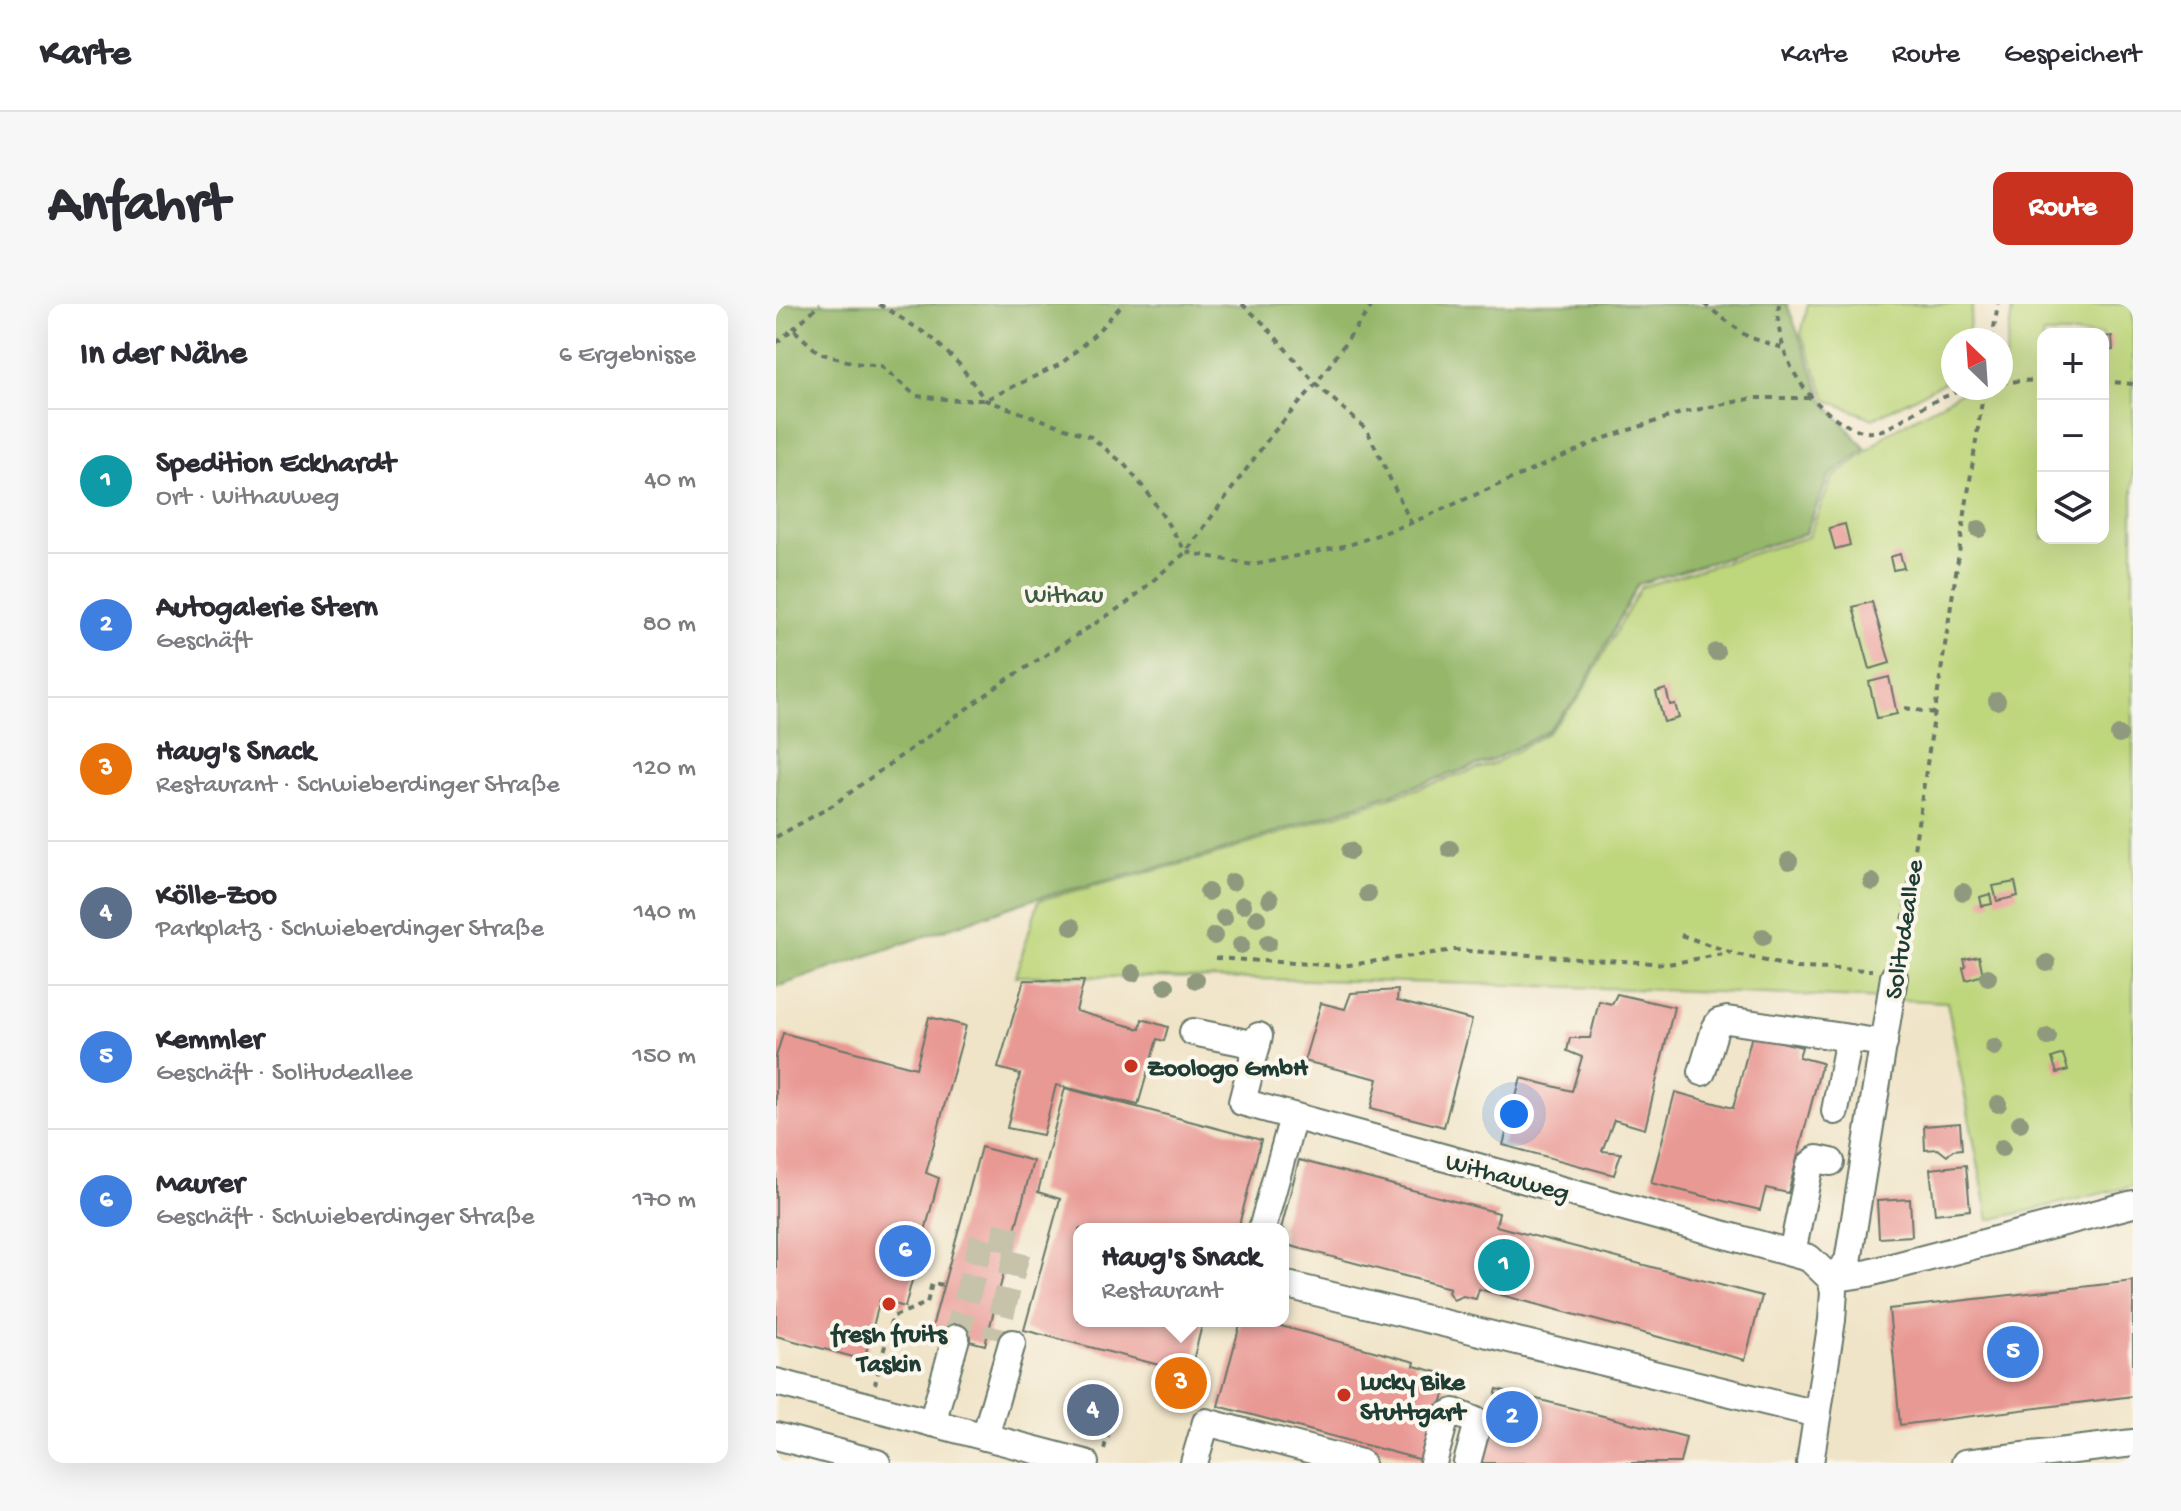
<!DOCTYPE html>
<html lang="de">
<meta charset="utf-8">
<style>
:root{--surface:#fff;--page:#f7f7f7;--text:#2b2b33;--muted:#7c7c81;--line:#e1e1e2;--accent:#c8321e}
body{margin:0;font-family:"Gochi Hand",sans-serif;background:var(--page);color:var(--text)}
.controls{position:absolute;right:24px;top:24px;display:grid;overflow:hidden;border-radius:16px;box-shadow:0 8px 32px #0002}
.controls button{width:72px;height:72px;display:grid;place-items:center;padding:0;border:0;border-bottom:2px solid var(--line);background:var(--surface);color:var(--text);font:40px sans-serif}
.compass{position:absolute;left:1165px;top:24px;width:72px;height:72px;border-radius:50%;background:var(--surface);box-shadow:0 8px 32px #0002;rotate:335deg}
.you{position:absolute;left:738px;top:810px;width:28px;height:28px;margin:-20px;border:6px solid #fff;border-radius:50%;background:#1a73e8;box-shadow:0 0 0 12px #1a73e833}
.badge{display:grid;place-items:center;width:52px;height:52px;border-radius:50%;background:var(--accent);color:#fff;font-size:26px;font-weight:700}
.pin{position:absolute;translate:-50% -50%;border:4px solid #fff;box-shadow:0 2px 8px #0006}
.popup{position:absolute;left:297px;top:919px;width:216px;height:104px;box-sizing:border-box;display:grid;place-content:center;border-radius:16px;background:var(--surface);filter:drop-shadow(0 2px 6px #0005);font-size:26px;white-space:nowrap;color:var(--muted)}
.popup b{font-size:30px;color:var(--text)}
.popup::after{content:'';position:absolute;left:50%;top:100%;margin-left:-16px;border:16px solid transparent;border-top-color:var(--surface)}
.list{margin:0;padding:0;list-style:none}
h2{display:flex;justify-content:space-between;align-items:center;height:104px;margin:0;padding:0 32px;font-size:34px}
h2 small{font-size:26px;font-weight:400;color:var(--muted)}
.list li{display:grid;grid-template-columns:52px 1fr auto;gap:24px;align-items:center;box-sizing:border-box;height:144px;padding:0 32px;border-top:2px solid var(--line)}
.list b{display:block;font-size:30px;white-space:nowrap}
.list p{margin:0;font-size:26px;white-space:nowrap;color:var(--muted)}
.list em{font-size:26px;font-style:normal;color:var(--muted)}
.icon{flex:none;width:44px;height:44px;fill:none;stroke:currentColor;stroke-width:2;stroke-linecap:round;stroke-linejoin:round}
.map{position:relative;flex:none;width:1357px;height:1159px;overflow:hidden;border-radius:16px}
header{display:flex;align-items:center;gap:48px;box-sizing:border-box;height:112px;padding:0 40px;background:var(--surface);border-bottom:2px solid var(--line)}
header strong{font-size:38px}
nav{display:flex;gap:44px;margin-inline-start:auto;font-size:28px}
.intro{display:flex;align-items:center;justify-content:space-between;box-sizing:border-box;height:192px;padding:0 48px}
h1{margin:0;font-size:56px}
.button{padding:20px 36px;border-radius:16px;background:var(--accent);color:#fff;font-size:28px;font-weight:700}
main{display:flex;gap:48px;padding:0 48px}
aside{flex:1;background:var(--surface);border-radius:16px;box-shadow:0 8px 32px #0002}
.map>svg:first-child{display:block}
.green{fill:#bed67b;stroke:#6e8a58;stroke-width:2;fill-rule:evenodd}
.forest{fill:#96b76b;stroke:#5a7a50;stroke-width:2}
.building{fill:#e99994}
.lines{fill:none;stroke-linecap:round;stroke-linejoin:round}
.minor-tunnel{stroke:#c6c3aa;stroke-width:26;stroke-dasharray:26 13;stroke-linecap:butt}
.minor-casing{stroke:#687768;stroke-width:30}
.path{stroke:#687768;stroke-width:4;stroke-dasharray:6 6;stroke-linecap:butt}
.minor{stroke:#fff;stroke-width:26}
.tree{fill:#8f997e}
.poi-dot{fill:#c8321e;stroke:#fbf7ec;stroke-width:3}
.labels{text-anchor:middle;stroke-width:8;stroke-linejoin:round;paint-order:stroke}
.park-label{font-size:26px;fill:#3f5c42;stroke:#fbf7ec}
.street-label{font-size:26px;fill:#1f3d34;stroke:#fbf7ec}
.poi-label{font-size:26px;font-weight:bold;fill:#1f3d34;stroke:#fbf7ec;text-anchor:start}
</style>
<header>
<strong>Karte</strong>
<nav><a>Karte</a><a>Route</a><a>Gespeichert</a></nav>
</header>
<div class="intro"><h1>Anfahrt</h1><a class="button">Route</a></div>
<main>
<aside>
<h2>In der Nähe<small>6 Ergebnisse</small></h2>
<ul class="list">
<li><span class="badge" style="background:#0f9aa8">1</span><div><b>Spedition Eckhardt</b><p>Ort · Withauweg</p></div><em>40 m</em></li>
<li><span class="badge" style="background:#3f7fe0">2</span><div><b>Autogalerie Stern</b><p>Geschäft</p></div><em>80 m</em></li>
<li><span class="badge" style="background:#e8710a">3</span><div><b>Haug's Snack</b><p>Restaurant · Schwieberdinger Straße</p></div><em>120 m</em></li>
<li><span class="badge" style="background:#5c6f8a">4</span><div><b>Kölle-Zoo</b><p>Parkplatz · Schwieberdinger Straße</p></div><em>140 m</em></li>
<li><span class="badge" style="background:#3f7fe0">5</span><div><b>Kemmler</b><p>Geschäft · Solitudeallee</p></div><em>150 m</em></li>
<li><span class="badge" style="background:#3f7fe0">6</span><div><b>Maurer</b><p>Geschäft · Schwieberdinger Straße</p></div><em>170 m</em></li>
</ul>
</aside>
<div class="map">
<svg width="1357" height="1159" viewBox="0 0 1357 1159">
<rect width="100%" height="100%" fill="#fbf7ec"/>
<filter id="ink" filterUnits="userSpaceOnUse"><feTurbulence type="fractalNoise" baseFrequency=".0125" numOctaves="2"/><feDisplacementMap in="SourceGraphic" scale="16" xChannelSelector="R" yChannelSelector="G"/><feConvolveMatrix kernelMatrix="1 2 1 2 8 2 1 2 1" color-interpolation-filters="sRGB"/></filter>
<filter id="wash" filterUnits="userSpaceOnUse"><feTurbulence type="fractalNoise" baseFrequency=".006" numOctaves="4" result="noise"/><feDisplacementMap in="SourceGraphic" scale="32" xChannelSelector="R" yChannelSelector="G"/><feGaussianBlur stdDeviation="1.8" result="paint"/><feColorMatrix in="noise" values="0 0 0 0 0 0 0 0 0 0 0 0 0 0 0 0 0 1.4 0 .05"/><feComposite in="paint" operator="in"/></filter>
<g filter="url(#wash)">
<rect width="100%" height="100%" fill="#f0e4c8"/>
<g class="green">
<path d="M1032,0h165l-6,36h-14v33l-6,8 -74,38 -46,-19 -26,-66z"/>
<path d="M1237,0h120v882l-144,34 -42,-218c-310,-15 -621,-24 -932,-26l24,-76 170,-43 286,-94 53,-30 31,-35 62,-111 167,-50 24,-59 36,-27 18,-17 83,-46h32zM1267,30h60v204h-60z"/>
</g>
<path class="forest" d="M0,0h1011l37,98 42,47 -37,27 -24,58 -167,50 -60,113 -30,34 -55,29 -285,95 -171,43 -261,89z"/>
<g id="blocks">
<g class="building">
<path d="M1336,32l1,14 -10,1v-14z"/>
<path d="M1069,220l5,21 -15,4 -6,-21z"/>
<path d="M1124,250l4,14 -11,2 -3,-13z"/>
<path d="M1096,298l18,61 -20,6 -17,-62z"/>
<path d="M1113,373l8,37 -20,4 -8,-36z"/>
<path d="M890,385l4,16 5,-1 4,14 -15,4 -8,-30z"/>
<path d="M1239,578l3,14 -21,5 -4,-15z"/>
<path d="M1214,590l2,10 -10,2 -2,-9z"/>
<path d="M1203,652l4,19 -17,5 -3,-12 3,-1 -2,-8z"/>
<path d="M248,676l60,1 -8,30 64,18 2,-10 26,8 -4,14 -7,-2 -19,66 -82,-20 -13,50 -36,-7 13,-54 -22,-6z"/>
<path d="M622,686l-1,11 75,19 -28,107 -73,-19 7,-29 -74,-18 17,-58 24,6 6,-16z"/>
<path d="M841,690l57,13 -29,122 -31,-9 -12,31 19,2 -7,22 -111,-30 18,-67 51,13 10,-34 -15,-6 3,-13h20l9,-37 13,3z"/>
<path d="M153,713l37,9 -40,147 13,5 -34,129 -25,-7 -16,60 -88,-24v-279l7,-24 133,35z"/>
<path d="M976,731l50,12 -3,10 23,6 -34,130 -22,-5 -6,22 -109,-27 24,-91 58,16z"/>
<path d="M1287,750l5,16 -11,3 -5,-15z"/>
<path d="M289,784l196,52 -23,89h-159v92h124l-13,52 -166,-43 36,-131 -22,-7z"/>
<path d="M1184,819l2,26 -9,1 -6,6 -9,-7 -13,1 -1,-24z"/>
<path d="M205,843l52,14 -48,184 -54,-14z"/>
<path d="M523,856l200,53 -3,13 266,70 -17,64 -266,-71 -3,10 -13,-3 -10,4 -5,-8 2,-4 -167,-44v-15h-2z"/>
<path d="M1190,861l4,45 -35,4 -5,-45z"/>
<path d="M1134,895l2,37 -33,2 -2,-37z"/>
<path d="M1357,977v115l-233,29 -11,-116z"/>
<path d="M465,1017h21l153,41 -1,4 35,9 -23,86 -208,-55z"/>
<path d="M721,1085l189,48 -6,26h-202z"/>
</g>
</g>
</g>
<g filter="url(#ink)">
<use href="#blocks" fill-opacity="0" stroke="#687768" stroke-width="2"/>
<g class="lines">
<path class="minor-tunnel" d="M180,1034l28,-105 36,9 -25,97"/>
<g class="minor-casing">
<g id="minor">
<path d="M417,728l64,13"/>
<path d="M483,732l-17,66 567,156 22,21"/>
<path d="M926,768l13,-43 4,-7 8,-2 157,23"/>
<path d="M1059,807l14,-73"/>
<path d="M486,925l31,-112"/>
<path d="M1016,949l18,-88 7,-6 14,3"/>
<path d="M1055,975l17,-17 46,-285"/>
<path d="M1055,975l38,-6 264,-69"/>
<path d="M507,980l534,130"/>
<path d="M0,1078l309,81"/>
<path d="M156,1119l24,-85"/>
<path d="M0,1132l101,27"/>
<path d="M209,1133l27,-94"/>
<path d="M418,1159l12,-41 155,41"/>
<path d="M657,1159l13,-47 8,-4 22,9 1,5 -10,37"/>
<path d="M1034,1159l22,-143 2,-29 -3,-12"/>
<path d="M1189,1159l168,-20"/>
</g>
</g>
<g class="path">
<path d="M103,0l52,33 29,28 25,35 106,37 33,27 24,29 38,59 67,13 96,-20 62,-22 194,-85 76,-25 73,-15h57"/>
<path d="M466,0l21,19 53,61 51,46 44,93"/>
<path d="M928,0l44,33 35,11"/>
<path d="M1003,0c-6,48 27,101 70,122 6,3 16,7 23,6 16,-1 32,-14 45,-22 16,-9 33,-16 51,-22"/>
<path d="M17,25l27,-25"/>
<path d="M1216,36l6,-36"/>
<path d="M0,39l17,-14 26,24 35,10 27,3 35,30 39,4h30l76,-36 34,-30 28,-30"/>
<path d="M1327,77l30,3"/>
<path d="M1225,78l42,-2"/>
<path d="M1129,404l30,5"/>
<path d="M0,533l54,-30 175,-126 122,-78 59,-51 86,-118 44,-50 57,-80"/>
<path d="M905,631l51,18 64,15 76,2"/>
<path d="M1122,651l86,-567"/>
<path d="M439,654l127,8 112,-16 214,14 61,-11"/>
<path d="M95,1030l16,4 -12,46"/>
<path d="M111,1034l5,-21 35,-14 5,-20 12,2"/>
<path d="M328,1145l9,-33"/>
</g>
<use href="#minor" class="minor"/>
</g>
<g class="tree">
<circle cx="1203" cy="225" r="9"/>
<circle cx="940" cy="348" r="9"/>
<circle cx="1221" cy="397" r="9"/>
<circle cx="1343" cy="431" r="9"/>
<circle cx="674" cy="545" r="9"/>
<circle cx="574" cy="547" r="9"/>
<circle cx="1013" cy="557" r="9"/>
<circle cx="456" cy="578" r="9"/>
<circle cx="1096" cy="578" r="9"/>
<circle cx="432" cy="588" r="9"/>
<circle cx="1187" cy="588" r="9"/>
<circle cx="592" cy="590" r="9"/>
<circle cx="494" cy="595" r="9"/>
<circle cx="467" cy="601" r="9"/>
<circle cx="448" cy="614" r="9"/>
<circle cx="481" cy="614" r="9"/>
<circle cx="296" cy="623" r="9"/>
<circle cx="438" cy="632" r="9"/>
<circle cx="987" cy="633" r="9"/>
<circle cx="492" cy="639" r="9"/>
<circle cx="465" cy="641" r="9"/>
<circle cx="1271" cy="659" r="9"/>
<circle cx="357" cy="669" r="9"/>
<circle cx="1212" cy="673" r="9"/>
<circle cx="420" cy="676" r="9"/>
<circle cx="390" cy="682" r="9"/>
<circle cx="1272" cy="733" r="9"/>
<circle cx="1218" cy="743" r="9"/>
<circle cx="1222" cy="800" r="9"/>
<circle cx="1244" cy="819" r="9"/>
<circle cx="1226" cy="844" r="9"/>
</g>
</g>
<g class="poi-dot">
<circle cx="355" cy="762" r="8"/>
<circle cx="113" cy="1000" r="8"/>
<circle cx="568" cy="1091" r="8"/>
</g>
<g class="labels">
<g class="park-label">
<text x="288" y="298">Withau</text>
</g>
<g class="street-label">
<text transform="translate(1126 625) rotate(-81)" y="9">Solitudeallee</text>
<text transform="translate(732 871) rotate(15)" y="9">Withauweg</text>
</g>
<g class="poi-label">
<text x="371" y="771">Zoologo GmbH</text>
<text x="113" y="1037" text-anchor="middle">fresh fruits<tspan x="113" dy="30">Taskin</tspan></text>
<text x="584" y="1085">Lucky Bike<tspan x="584" dy="30">Stuttgart</tspan></text>
</g>
</g>
</svg>
<div class="controls">
<button>+</button>
<button>−</button>
<button><svg class="icon" aria-label="layers" viewBox="0 0 24 24"><path d="M12 4l9 5-9 5-9-5zM3 14l9 5 9-5"/></svg></button>
</div>
<svg class="compass" viewBox="-18 -18 36 36"><path d="M0-13l5 13h-10z" fill="#e53935"/><path d="M0 13l5-13h-10z" fill="#7c7c81"/></svg>
<div class="you"></div>
<div class="pin badge" style="left:728px;top:961px;background:#0f9aa8">1</div>
<div class="pin badge" style="left:736px;top:1113px;background:#3f7fe0">2</div>
<div class="pin badge" style="left:405px;top:1079px;background:#e8710a">3</div>
<div class="popup"><b>Haug's Snack</b>Restaurant</div>
<div class="pin badge" style="left:317px;top:1106px;background:#5c6f8a">4</div>
<div class="pin badge" style="left:1237px;top:1048px;background:#3f7fe0">5</div>
<div class="pin badge" style="left:129px;top:947px;background:#3f7fe0">6</div>
</div>
</main>
